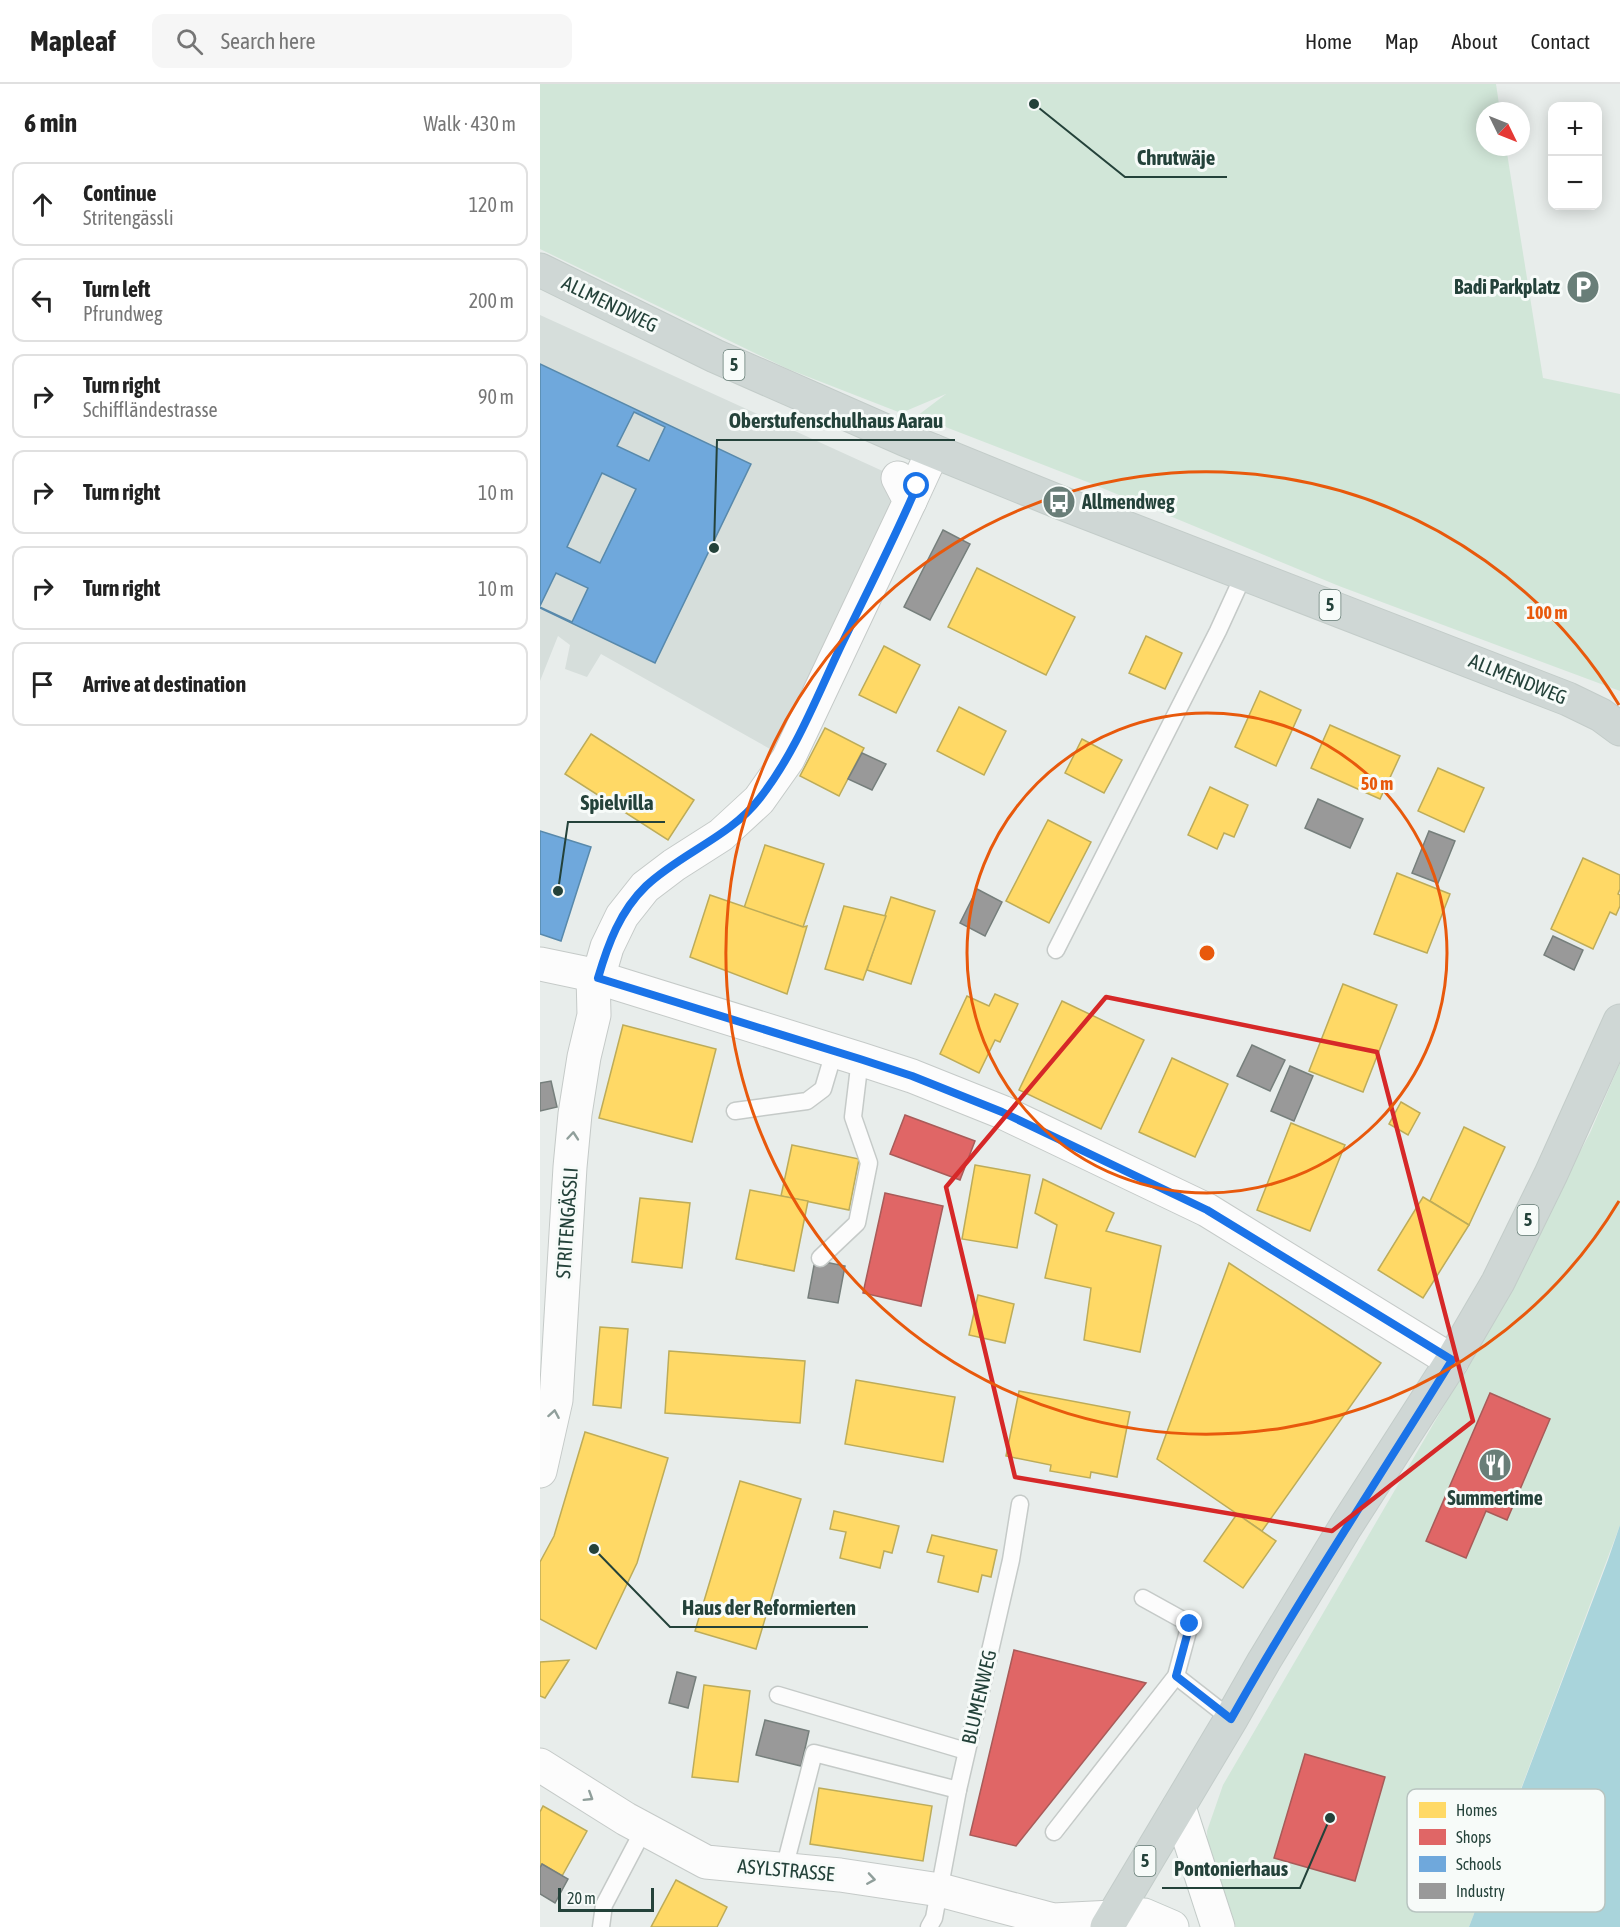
<!DOCTYPE html>
<meta charset="utf-8">
<style>
:root{--surface:#fff;--page:#f6f6f6;--text:#222;--muted:#767676;--line:#e0e0e0}
body{margin:0;font-family:"Asap Condensed",sans-serif;background:var(--page);color:var(--text)}
.controls{position:absolute;right:18px;top:18px;display:grid;overflow:hidden;border-radius:12px;box-shadow:0 3px 15px #0003}
.controls button{width:54px;height:54px;display:grid;place-items:center;padding:0;border:0;border-bottom:2px solid var(--line);background:var(--surface);color:var(--text);font:30px sans-serif}
.compass{position:absolute;left:936px;top:18px;width:54px;height:54px;border-radius:50%;background:var(--surface);box-shadow:0 3px 15px #0003;rotate:133deg}
.scale{position:absolute;left:18px;bottom:15px;width:96px;box-sizing:border-box;padding-left:6px;border:3px solid #24423a;border-top:0;font-size:16px;line-height:21px;white-space:nowrap;color:#24423a;-webkit-text-stroke:4px #f7fbf9;paint-order:stroke}
.stop{position:absolute;width:18px;height:18px;margin:-14px;border:4px solid #1a73e8;border-radius:50%;background:#fff}
.stop.end{background:#1a73e8;border-color:#fff;box-shadow:0 2px 6px #0008}
.list{margin:0;padding:0;list-style:none}
h2{display:flex;justify-content:space-between;align-items:center;height:78px;margin:0;padding:0 24px;font-size:26px}
h2 small{font-size:20px;font-weight:400;color:var(--muted)}
.list li{display:grid;grid-template-columns:39px 1fr auto;gap:18px;align-items:center;box-sizing:border-box;height:84px;margin:0 12px 12px;padding:0 12px;border:2px solid var(--line);border-radius:12px}
.list b{display:block;font-size:22px;white-space:nowrap}
.list p{margin:0;font-size:20px;white-space:nowrap;color:var(--muted)}
.list em{font-size:20px;font-style:normal;color:var(--muted)}
.icon{flex:none;width:33px;height:33px;fill:none;stroke:currentColor;stroke-width:2;stroke-linecap:round;stroke-linejoin:round}
.map{position:relative;flex:none;width:1080px;height:1843px;overflow:hidden}
header{display:flex;align-items:center;gap:36px;box-sizing:border-box;height:84px;padding:0 30px;background:var(--surface);border-bottom:2px solid var(--line)}
header strong{font-size:28px}
nav{display:flex;gap:33px;margin-inline-start:auto;font-size:21px}
.search{width:420px;height:54px;background:var(--page);display:flex;align-items:center;gap:15px;box-sizing:border-box;padding:0 21px;border-radius:12px;color:var(--muted);font-size:22px}
main{display:flex}
aside{flex:1;background:var(--surface)}
.map>svg:first-child{display:block}
.built{fill:#d6dedb}
.green{fill:#d1e6d8}
.water{fill:#a9d4db}
.homes{fill:#ffd966;stroke:#bdac59;stroke-width:1.5}
.shops{fill:#e06666;stroke:#a85b59;stroke-width:1.5}
.schools{fill:#6fa8dc;stroke:#5889ab;stroke-width:1.5;fill-rule:evenodd}
.industry{fill:#999;stroke:#767f7c;stroke-width:1.5}
.lines{fill:none;stroke-linecap:round;stroke-linejoin:round}
.lane-casing{stroke:#c5cac8;stroke-width:19}
.street-casing{stroke:#c5cac8;stroke-width:35}
.secondary-casing{stroke:#c3cbc8;stroke-width:35}
.primary-casing{stroke:#c3ccc9;stroke-width:35}
.lane{stroke:#fcfcfc;stroke-width:16}
.street{stroke:#fcfcfc;stroke-width:33}
.secondary{stroke:#fcfcfc;stroke-width:33}
.primary{stroke:#cfd7d5;stroke-width:33}
.oneway{stroke:#909f9b}
.route{stroke:#1a73e8;stroke-width:8}
.marked{fill:none;stroke:#d62828;stroke-width:4.5;stroke-linejoin:round}
.ring{fill:none;stroke:#e8590c;stroke-width:3}
.labels{text-anchor:middle;stroke-width:6;stroke-linejoin:round;paint-order:stroke}
.shield{fill:#f7fbf9;stroke:#637a73;stroke-width:1.5}
.shield-label{font-size:18px;font-weight:bold;fill:#24423a}
.poi-label{font-size:20px;font-weight:bold;fill:#24423a;stroke:#f7fbf9;text-anchor:end}
.street-label{font-size:20px;fill:#24423a;stroke:#f7fbf9}
.key{fill:#f7fbf9;stroke:#b8c4c0;stroke-width:1.5}
.key-label{font-size:16px;fill:#24423a}
.centre{fill:#e8590c;stroke:#f7fbf9;stroke-width:3}
.ring-label{font-size:18px;text-anchor:middle;font-weight:bold;fill:#e8590c;stroke:#f7fbf9;stroke-width:6;stroke-linejoin:round;paint-order:stroke}
.leader{fill:none;stroke:#24423a;stroke-width:2}
.callout-dot{fill:#24423a;stroke:#f7fbf9;stroke-width:2}
.callout-label{font-size:21px;text-anchor:middle;font-weight:bold;fill:#24423a;stroke:#f7fbf9;stroke-width:6;stroke-linejoin:round;paint-order:stroke}
</style>
<header>
<strong>Mapleaf</strong>
<div class="search"><svg class="icon" aria-label="search" viewBox="0 0 24 24"><circle cx="10" cy="10" r="6"/><path d="M15 15l6 6"/></svg>Search here</div>
<nav><a>Home</a><a>Map</a><a>About</a><a>Contact</a></nav>
</header>
<main>
<aside>
<h2>6 min<small>Walk · 430 m</small></h2>
<ul class="list">
<li><svg class="icon" aria-label="ahead" viewBox="0 0 24 24"><path d="M12 20V5M6 11l6-6 6 6"/></svg><div><b>Continue</b><p>Stritengässli</p></div><em>120 m</em></li>
<li><svg class="icon" aria-label="left" viewBox="0 0 24 24"><path d="M17 20v-9H6M10 6l-5 5 5 5"/></svg><div><b>Turn left</b><p>Pfrundweg</p></div><em>200 m</em></li>
<li><svg class="icon" aria-label="right" viewBox="0 0 24 24"><path d="M7 20v-9h11M14 6l5 5-5 5"/></svg><div><b>Turn right</b><p>Schiffländestrasse</p></div><em>90 m</em></li>
<li><svg class="icon" aria-label="right" viewBox="0 0 24 24"><path d="M7 20v-9h11M14 6l5 5-5 5"/></svg><div><b>Turn right</b></div><em>10 m</em></li>
<li><svg class="icon" aria-label="right" viewBox="0 0 24 24"><path d="M7 20v-9h11M14 6l5 5-5 5"/></svg><div><b>Turn right</b></div><em>10 m</em></li>
<li><svg class="icon" aria-label="arrive" viewBox="0 0 24 24"><path d="M6 21V4h12l-3 4 3 4H6"/></svg><div><b>Arrive at destination</b></div></li>
</ul>
</aside>
<div class="map">
<svg width="1080" height="1843" viewBox="0 0 1080 1843">
<rect width="100%" height="100%" fill="#e8edeb"/>
<path class="built" d="M0,231l358,163 12,23 -122,258 -187,-105 -14,23 -22,-8 5,-24 -12,-9 -18,45z"/>
<g class="green">
<path d="M0,0h956l4,27h-15v36h21l37,231 77,16v297l-281,-105 -249,-103 -173,-67 29,-22 -45,19 -113,-44 -248,-120z"/>
<path d="M1080,979v462l-151,402h-233l-14,-42 -14,-25 -1,-29 16,-46 229,-393 138,-259z"/>
</g>
<path class="water" d="M1080,1441v402h-151l139,-367z"/>
<g class="homes">
<path d="M437,484l98,49 -29,58 -98,-48z"/>
<path d="M606,552l36,17 -17,36 -36,-16z"/>
<path d="M344,562l36,19 -24,48 -37,-18z"/>
<path d="M720,607l41,19 -25,56 -41,-19z"/>
<path d="M419,623l47,24 -22,44 -47,-24z"/>
<path d="M790,641l70,31 -20,43 -69,-31z"/>
<path d="M285,644l39,20 -25,48 -39,-20z"/>
<path d="M51,650l103,66 -26,40 -103,-66z"/>
<path d="M542,655l40,21 -18,33 -39,-20z"/>
<path d="M898,684l46,20 -20,44 -46,-21z"/>
<path d="M670,703l38,18 -14,32 -10,-4 -7,16 -29,-14z"/>
<path d="M508,736l43,22 -42,81 -43,-22z"/>
<path d="M225,761l59,19 -21,63 -59,-19z"/>
<path d="M1043,774l37,17v14l-2,5 2,1v11l-4,9 -6,-3 -17,37 -42,-20z"/>
<path d="M857,789l53,21 -23,59 -53,-19z"/>
<path d="M170,811l93,32 4,-1 -20,68 -97,-37z"/>
<path d="M351,813l44,14 -24,73 -44,-14z"/>
<path d="M304,822l42,10 -23,64 -38,-11z"/>
<path d="M803,900l54,21 -34,87 -54,-21z"/>
<path d="M455,910l23,10 -18,38 -5,-2 -16,33 -39,-19 27,-58 22,10z"/>
<path d="M522,917l82,39 -43,89 -82,-39z"/>
<path d="M83,941l93,24 -24,93 -93,-24z"/>
<path d="M632,974l56,26 -33,73 -56,-25z"/>
<path d="M861,1018l19,11 -12,22 -19,-11z"/>
<path d="M751,1039l54,22 -35,86 -53,-21z"/>
<path d="M924,1043l41,20 -36,78 -39,-24z"/>
<path d="M252,1061l67,14 -10,51 -68,-14z"/>
<path d="M435,1081l55,10 -13,73 -55,-9z"/>
<path d="M503,1095l71,34 -8,18 55,15 -21,106 -56,-12 7,-52 -46,-10 12,-53 -22,-12z"/>
<path d="M210,1106l58,11 -14,70 -58,-12z"/>
<path d="M883,1113l46,28 -46,73 -45,-28z"/>
<path d="M100,1114l50,5 -8,65 -50,-6z"/>
<path d="M689,1179l152,100 -119,168 -105,-72z"/>
<path d="M438,1211l36,9 -9,39 -36,-8z"/>
<path d="M60,1243l28,2 -7,79 -28,-3z"/>
<path d="M129,1267l136,10 -5,62 -135,-10z"/>
<path d="M316,1296l99,17 -12,65 -98,-18z"/>
<path d="M479,1307l111,21 -13,65 -26,-5 -1,6 -40,-7 1,-6 -45,-9z"/>
<path d="M45,1348l83,26 -31,105 -41,86 -56,-30v-57l14,-26z"/>
<path d="M200,1397l61,18 -45,150 -61,-18z"/>
<path d="M294,1427l65,15 -7,27 -8,-2 -4,17 -40,-10 6,-26 -16,-3z"/>
<path d="M697,1430l39,27 -33,47 -39,-27z"/>
<path d="M392,1451l65,15 -6,27 -9,-2 -4,17 -40,-10 6,-26 -17,-4z"/>
<path d="M29,1576l-24,38 -5,-2v-34z"/>
<path d="M164,1601l46,6 -12,91 -46,-5z"/>
<path d="M279,1704l113,18 -9,55 -113,-17z"/>
<path d="M3,1722l44,25 -25,45 -20,-12 -2,4v-56z"/>
<path d="M136,1796l51,27 -10,20h-66z"/>
</g>
<g class="shops">
<path d="M365,1031l70,26 -15,39 -70,-26z"/>
<path d="M345,1109l58,13 -22,100 -58,-13z"/>
<path d="M950,1309l60,26 -43,101 -21,-9 -20,47 -40,-17z"/>
<path d="M474,1566l132,33 -130,163 -46,-11z"/>
<path d="M765,1670l80,23 -30,104 -81,-23z"/>
</g>
<g class="schools">
<path d="M0,280l211,100 -96,199 -115,-55v-1l32,15 16,-34 -32,-15 -16,33zM94,328l31,15 -16,34 -32,-15zM62,389l34,16 -36,74 -33,-16z"/>
<path d="M0,747l51,16 -30,94 -21,-7z"/>
</g>
<g class="industry">
<path d="M403,446l27,14 -40,76 -26,-13z"/>
<path d="M322,669l24,11 -14,26 -24,-11z"/>
<path d="M778,715l45,20 -13,29 -45,-20z"/>
<path d="M889,747l26,10 -17,42 -26,-10z"/>
<path d="M437,805l25,13 -17,34 -25,-13z"/>
<path d="M1013,852l30,14 -9,20 -30,-15z"/>
<path d="M712,961l33,15 -15,31 -33,-15z"/>
<path d="M750,982l23,10 -19,45 -23,-10z"/>
<path d="M11,997l6,26 -17,4v-28z"/>
<path d="M275,1176l30,6 -7,37 -30,-5z"/>
<path d="M137,1588l19,5 -8,31 -19,-5z"/>
<path d="M225,1636l44,11 -8,35 -45,-11z"/>
<path d="M2,1780l26,15 -13,24 -15,-9v-26z"/>
</g>
<g class="lines">
<g class="lane-casing">
<g id="lane">
<path d="M516,866l162,-319 27,-59"/>
<path d="M195,1027l72,-10 16,-12 11,-37"/>
<path d="M280,1174l37,-35 12,-60 -16,-46 7,-58"/>
<path d="M636,1592l55,43"/>
<path d="M238,1611l188,56"/>
<path d="M514,1748l122,-156 14,-52 -47,-26"/>
<path d="M244,1785l30,-116 144,37"/>
<path d="M61,1843l3,-22 40,-76"/>
<path d="M389,1843l5,-9 24,-128 53,-230 9,-56"/>
</g>
</g>
<g class="street-casing">
<g id="street">
<path d="M370,417l23,-50"/>
<path d="M0,880l53,11 3,2 264,82 52,17 90,36 205,98 245,151"/>
<path d="M58,894l9,-31 15,-31 23,-29 29,-22 47,-30 38,-35 29,-41 122,-258 -12,-23"/>
<path d="M0,1387l16,-71 14,-233 5,-53 9,-57 10,-42 -1,-40"/>
<path d="M0,1681l86,54 80,43 134,13 100,15 113,30 60,-3"/>
</g>
</g>
<g class="secondary-casing">
<g id="secondary">
<path d="M639,1723l39,120"/>
<path d="M573,1833l31,-2 28,12"/>
</g>
</g>
<g class="primary-casing">
<g id="primary">
<path d="M0,186l175,86 189,83 155,63 509,197 33,16 19,14"/>
<path d="M567,1843l124,-208 33,-58 82,-135 106,-165 46,-79 53,-108 69,-153"/>
</g>
</g>
<use href="#lane" class="lane"/>
<use href="#street" class="street"/>
<use href="#secondary" class="secondary"/>
<use href="#primary" class="primary"/>
</g>
<defs><path id="oneway-chevron" d="M-2-3.5L2.5 0L-2 3.5" fill="none" stroke-width="1.6" stroke-linecap="round" stroke-linejoin="round" transform="scale(1.5)"/></defs>
<g class="oneway">
<use href="#oneway-chevron" transform="translate(33 1052) rotate(-85)"/>
<use href="#oneway-chevron" transform="translate(14 1330) rotate(-80)"/>
<use href="#oneway-chevron" transform="translate(49 1713) rotate(32)"/>
<use href="#oneway-chevron" transform="translate(331 1795) rotate(9)"/>
</g>
<g class="lines">
<path class="route" d="M377,402c-24,56 -52,110 -78,164 -24,51 -44,103 -79,148 -30,39 -79,55 -114,88 -26,25 -38,58 -48,92l262,81 52,17 90,36 205,98 245,150c-74,120 -152,237 -221,359l-55,-43 14,-52"/>
</g>
<path class="marked" d="M566,913l271,55 96,369 -141,110 -317,-54 -69,-290z"/>
<g class="ring">
<circle cx="667" cy="869" r="240"/>
<path d="M1079 1117A481 481 0 1 1 1079 621"/>
</g>
<defs>
<g id="parking-disc" transform="scale(1.725)"><circle r="9.5" fill="#697e78" stroke="#f7fbf9"/><path d="M-3.5-5.5H1a3.5 3.5 0 0 1 0 7H-1V5.5H-3.5ZM-1-3.4V-.6H.8a1.4 1.4 0 0 0 0-2.8Z" fill="#fff"/></g>
<g id="bus-disc" transform="scale(1.725)"><circle r="9.5" fill="#697e78" stroke="#f7fbf9"/><path d="M-5-6H5V4H4V6H2V4H-2V6H-4V4H-5ZM-3.5-4V0h7V-4ZM-3.5 1.2v1.5H-2V1.2ZM2 1.2v1.5H3.5V1.2Z" fill="#fff"/></g>
<g id="restaurant-disc" transform="scale(1.725)"><circle r="9.5" fill="#697e78" stroke="#f7fbf9"/><path d="M-5-6h1v4h1v-4h1v4h1v-4h1v5L-1.5 .5V6h-2V.5L-5-1ZM5-6V6H3V1.5H1.5Q1.5-4 5-6Z" fill="#fff"/></g>
</defs>
<g fill-rule="evenodd">
<use href="#parking-disc" x="1043" y="203"/>
<use href="#bus-disc" x="519" y="418"/>
<use href="#restaurant-disc" x="955" y="1381"/>
</g>
<g class="labels">
<g class="shield">
<rect x="183.5" y="266" width="21" height="30" rx="4.5"/>
<rect x="779.5" y="506" width="21" height="30" rx="4.5"/>
<rect x="977.5" y="1121" width="21" height="30" rx="4.5"/>
<rect x="594.5" y="1762" width="21" height="30" rx="4.5"/>
</g>
<g class="shield-label">
<text x="194" y="287">5</text>
<text x="790" y="527">5</text>
<text x="988" y="1142">5</text>
<text x="605" y="1783">5</text>
</g>
<g class="poi-label">
<text x="1020" y="210">Badi Parkplatz</text>
<text x="542" y="425" text-anchor="start">Allmendweg</text>
<text x="955" y="1421" text-anchor="middle">Summertime</text>
</g>
<g class="street-label">
<text transform="translate(70 220) rotate(26)" y="7">ALLMENDWEG</text>
<text transform="translate(978 595) rotate(22)" y="7">ALLMENDWEG</text>
<text transform="translate(27 1139) rotate(-86)" y="7">STRITENGÄSSLI</text>
<text transform="translate(439 1613) rotate(-77)" y="7">BLUMENWEG</text>
<text transform="translate(246 1786) rotate(5)" y="7">ASYLSTRASSE</text>
</g>
</g>
<rect x="867" y="1705" width="198" height="123" rx="9" class="key"/>
<rect x="879" y="1718" width="27" height="16" fill="#ffd966"/>
<rect x="879" y="1745" width="27" height="16" fill="#e06666"/>
<rect x="879" y="1772" width="27" height="16" fill="#6fa8dc"/>
<rect x="879" y="1799" width="27" height="16" fill="#999"/>
<g class="key-label">
<text x="916" y="1732">Homes</text>
<text x="916" y="1759">Shops</text>
<text x="916" y="1786">Schools</text>
<text x="916" y="1813">Industry</text>
</g>
<circle cx="667" cy="869" r="9" class="centre"/>
<g class="ring-label">
<text x="1007" y="535">100 m</text>
<text x="837" y="706">50 m</text>
</g>
<path class="leader" d="M494 20L585 93H687M174 464L177 356H415M18 807L28 738H125M54 1465L130 1543H328M790 1734L760 1804H622"/>
<g class="callout-dot">
<circle cx="494" cy="20" r="6"/>
<circle cx="174" cy="464" r="6"/>
<circle cx="18" cy="807" r="6"/>
<circle cx="54" cy="1465" r="6"/>
<circle cx="790" cy="1734" r="6"/>
</g>
<g class="callout-label">
<text x="636" y="81">Chrutwäje</text>
<text x="296" y="344">Oberstufenschulhaus Aarau</text>
<text x="77" y="726">Spielvilla</text>
<text x="229" y="1531">Haus der Reformierten</text>
<text x="691" y="1792">Pontonierhaus</text>
</g>
</svg>
<div class="controls">
<button>+</button>
<button>−</button>
</div>
<svg class="compass" viewBox="-18 -18 36 36"><path d="M0-13l5 13h-10z" fill="#e53935"/><path d="M0 13l5-13h-10z" fill="#767676"/></svg>
<div class="scale">20 m</div>
<div class="stop" style="left:377px;top:402px"></div>
<div class="stop end" style="left:650px;top:1540px"></div>
</div>
</main>
